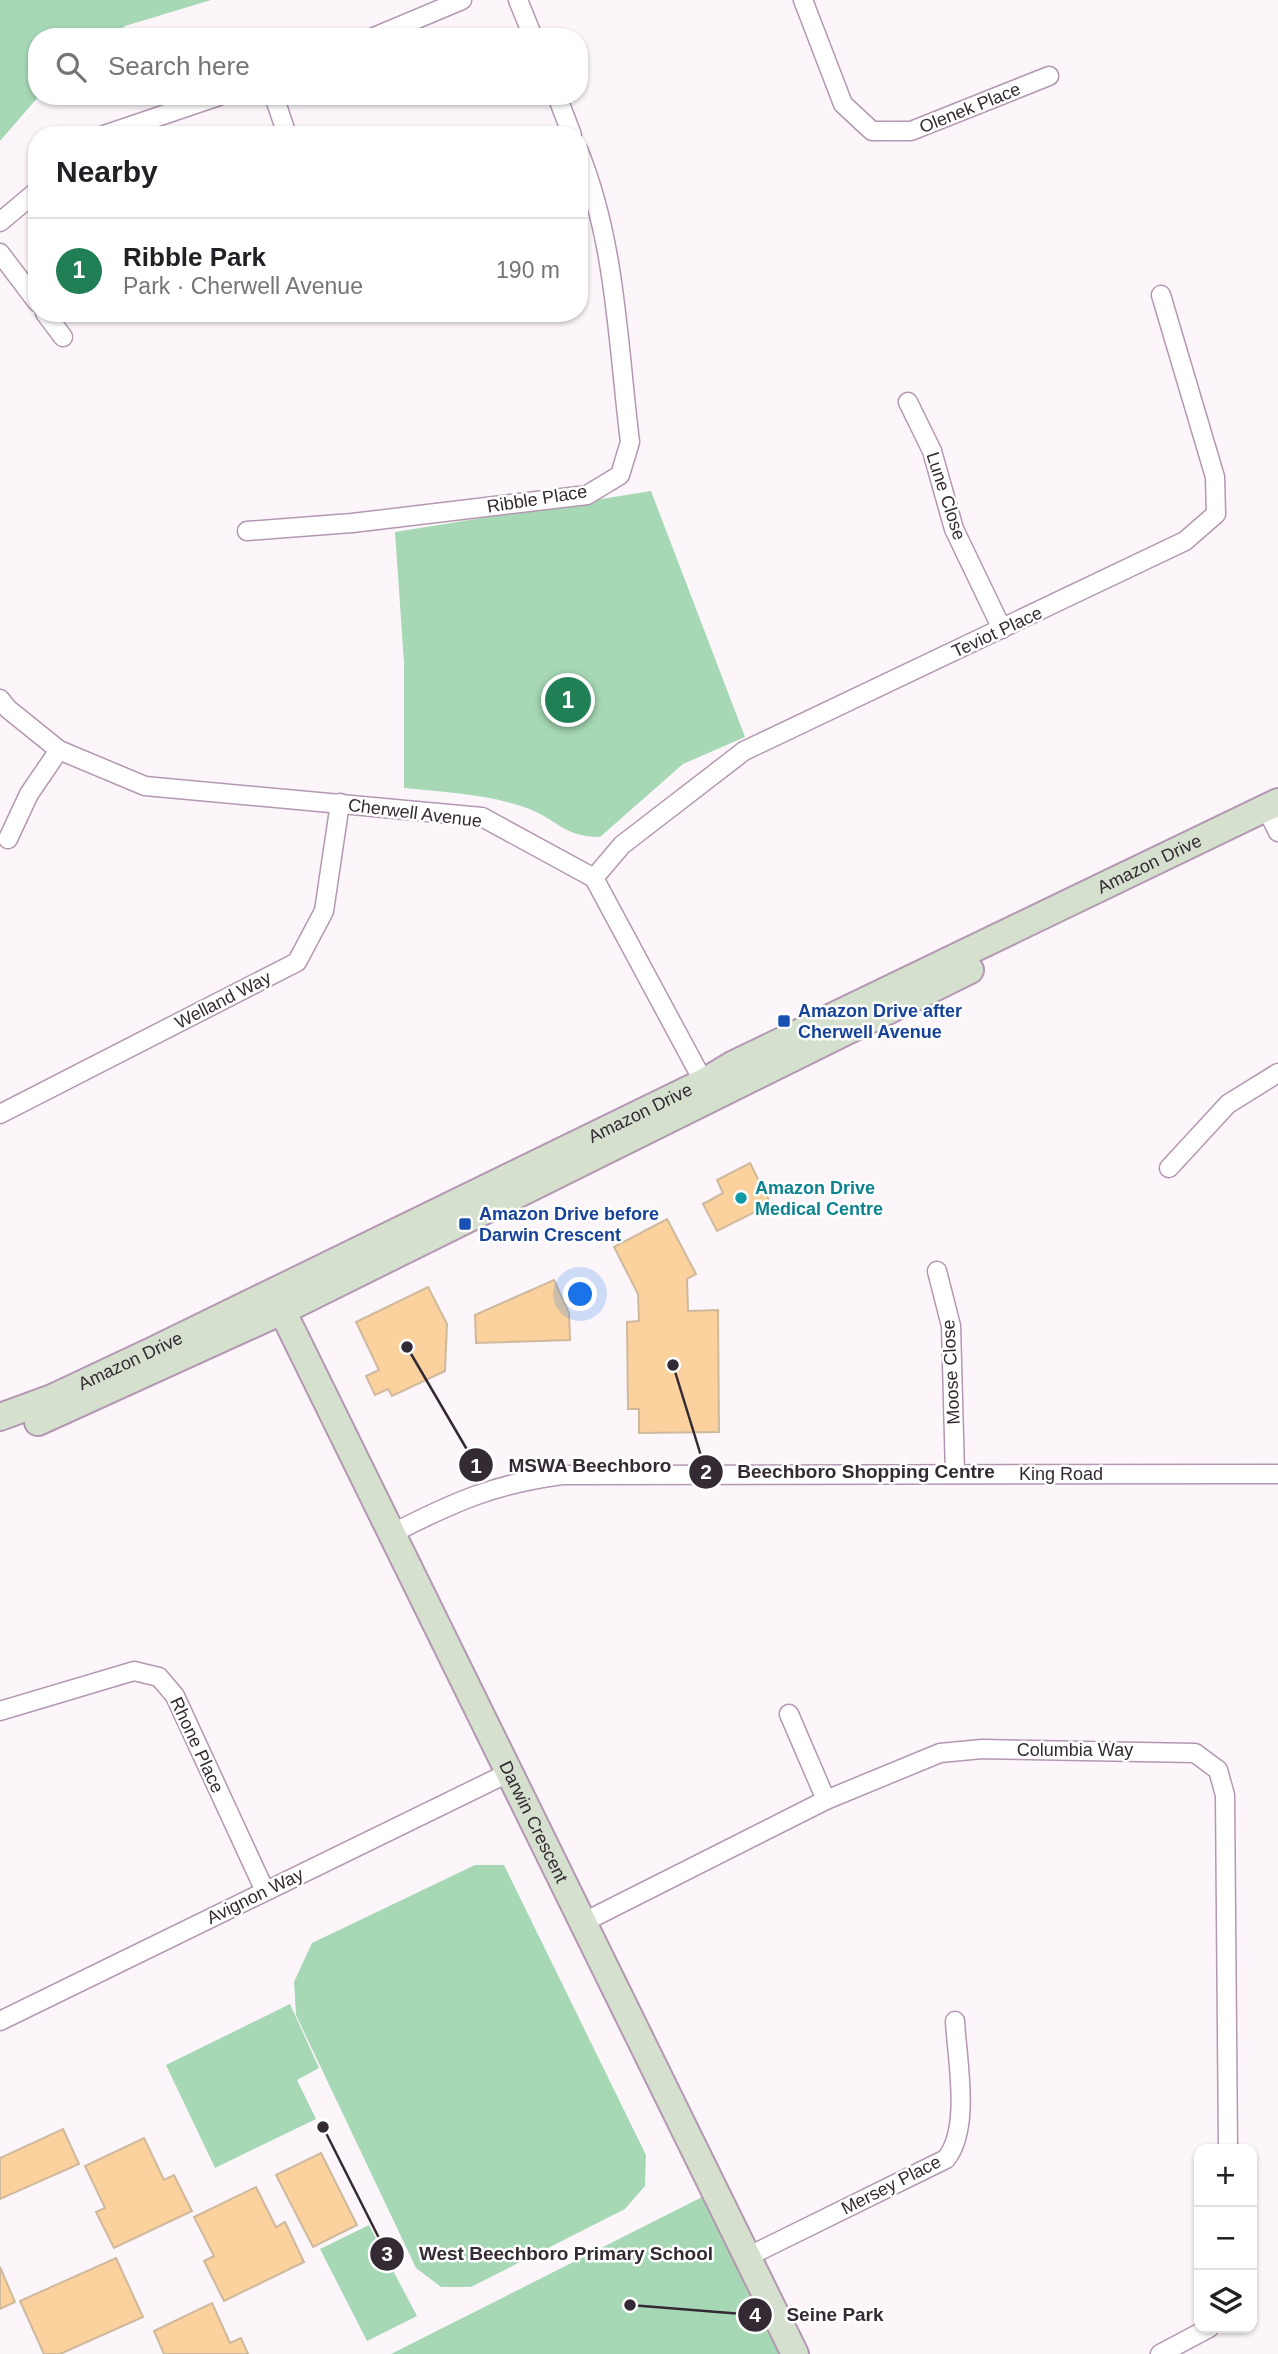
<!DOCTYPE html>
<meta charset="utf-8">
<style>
:root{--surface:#fff;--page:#f2f2f2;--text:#202124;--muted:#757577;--line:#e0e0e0;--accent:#217f56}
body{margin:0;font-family:Helvetica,sans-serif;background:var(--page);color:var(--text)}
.controls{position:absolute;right:21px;bottom:21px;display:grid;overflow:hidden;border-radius:14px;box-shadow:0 2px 5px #0004}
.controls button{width:63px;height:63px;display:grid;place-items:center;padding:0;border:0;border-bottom:2px solid var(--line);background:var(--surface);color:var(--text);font:35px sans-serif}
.you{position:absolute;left:581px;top:1295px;width:24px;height:24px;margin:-18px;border:5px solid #fff;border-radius:50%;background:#1a73e8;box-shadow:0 0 0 10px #1a73e833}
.badge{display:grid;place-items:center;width:46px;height:46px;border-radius:50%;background:var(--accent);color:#fff;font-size:23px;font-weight:700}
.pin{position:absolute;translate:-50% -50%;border:4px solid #fff;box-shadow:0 2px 7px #0006}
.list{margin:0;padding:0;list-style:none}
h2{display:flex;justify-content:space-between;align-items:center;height:91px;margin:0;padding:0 28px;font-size:30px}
h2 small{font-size:23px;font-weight:400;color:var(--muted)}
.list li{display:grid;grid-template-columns:46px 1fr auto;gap:21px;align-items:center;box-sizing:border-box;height:105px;padding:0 28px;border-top:2px solid var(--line)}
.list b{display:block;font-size:26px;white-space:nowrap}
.list p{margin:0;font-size:23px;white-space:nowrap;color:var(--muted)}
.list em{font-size:23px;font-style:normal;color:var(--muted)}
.icon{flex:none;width:38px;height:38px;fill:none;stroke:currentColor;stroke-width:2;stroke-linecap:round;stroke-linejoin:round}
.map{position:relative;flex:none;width:1278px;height:2354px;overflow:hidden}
.search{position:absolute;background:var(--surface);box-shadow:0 2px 5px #0004;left:28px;top:28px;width:560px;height:77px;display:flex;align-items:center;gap:18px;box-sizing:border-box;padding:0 24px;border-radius:28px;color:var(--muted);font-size:26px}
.panel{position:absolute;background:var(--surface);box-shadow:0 2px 5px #0004;left:28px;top:126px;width:560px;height:196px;border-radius:28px}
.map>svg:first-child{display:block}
.green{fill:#a6d8b5}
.building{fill:#fbd19e;stroke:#cfb99d;stroke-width:2}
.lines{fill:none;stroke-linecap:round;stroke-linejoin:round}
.street-casing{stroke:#b398b1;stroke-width:21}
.secondary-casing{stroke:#b398b1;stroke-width:30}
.street{stroke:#fff;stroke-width:18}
.secondary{stroke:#d5e0ce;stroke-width:26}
.transit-dot{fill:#1a4fb4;stroke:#fff;stroke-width:2.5}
.culture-dot{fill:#0f9aa8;stroke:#fff;stroke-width:2.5}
.labels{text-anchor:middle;stroke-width:5;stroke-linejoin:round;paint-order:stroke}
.street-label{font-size:18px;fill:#342a33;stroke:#fff}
.transit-label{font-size:18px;font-weight:bold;fill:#164399;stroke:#fff;text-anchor:start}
.culture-label{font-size:18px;font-weight:bold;fill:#0d838f;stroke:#fff;text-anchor:start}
.leader{fill:none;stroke:#342a33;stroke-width:2.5}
.callout-dot{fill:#342a33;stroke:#fff;stroke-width:2.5}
.mark-label{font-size:21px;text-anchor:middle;font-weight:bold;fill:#fff}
.callout-label{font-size:19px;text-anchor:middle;font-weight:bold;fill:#342a33;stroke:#fff;stroke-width:5;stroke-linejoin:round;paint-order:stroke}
</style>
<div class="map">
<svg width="1278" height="2354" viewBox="0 0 1278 2354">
<rect width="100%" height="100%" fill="#fcf6fb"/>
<g class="green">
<path d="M0,0h211l-86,26 -13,11h-75l2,59 -39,45z"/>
<path d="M651,491l94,246 -62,27 -83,73c-37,0 -43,-18 -73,-29 -40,-14 -82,-16 -123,-20v-125l-9,-131z"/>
<path d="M475,1865h29l142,290 -1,31 -20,23 -154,78h-30l-25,-19 -120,-253 -2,-33 18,-39z"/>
<path d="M290,2004l29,64 -22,12 19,39 -101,49 -49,-103z"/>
<path d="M716,2190l80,164h-405z"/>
<path d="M369,2225l48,91 -50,25 -47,-92z"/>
</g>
<g class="building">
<path d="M750,1163l21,41 -54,27 -14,-27 20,-11 -6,-13z"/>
<path d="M667,1219l29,55 -9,5 1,32 30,-1 1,122 -80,1v-24h-11l-1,-87 12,-1 -1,-27 -24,-47z"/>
<path d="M554,1280l15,33 1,27 -94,3 -1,-28z"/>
<path d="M428,1287l19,37 -2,47 -53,25 -4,-7 -13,6 -9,-19 13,-6 -23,-48z"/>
<path d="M63,2129l16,35 -79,35v-41z"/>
<path d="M144,2138l20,42 10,-5 18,36 -78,37 -18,-36 9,-4 -20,-42z"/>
<path d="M321,2153l36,72 -44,22 -37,-72z"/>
<path d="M256,2187l20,40 9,-5 19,40 -80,39 -20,-40 10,-5 -20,-39z"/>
<path d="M116,2258l27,59 -83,37h-16l-24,-53z"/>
<path d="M0,2267l15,35 -15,7z"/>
<path d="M212,2303l18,40 11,-5 7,16h-84l-10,-23z"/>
</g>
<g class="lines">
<g class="street-casing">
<g id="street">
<path d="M518,0l15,37"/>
<path d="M803,0l40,104 29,27h39l138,-55"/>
<path d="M374,37l88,-37"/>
<path d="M274,96l13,39"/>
<path d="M557,96l15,39"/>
<path d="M104,135l115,-39"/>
<path d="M0,222l37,-31"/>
<path d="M0,253l37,49"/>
<path d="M45,313l18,24"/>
<path d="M908,402l24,49 22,78 48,100"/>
<path d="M247,531l105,-8 235,-28 33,-20 10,-33c-12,-96 -14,-199 -51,-290"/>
<path d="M0,699l8,10 51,41 86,36 337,31 112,61 114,212"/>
<path d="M1266,808l12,24"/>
<path d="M8,839l21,-45 30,-44"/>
<path d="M594,878l28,-33 122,-94 441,-210 31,-27 -1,-37 -54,-182"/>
<path d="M0,1114l297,-152 27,-51 16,-108"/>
<path d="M1169,1168l59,-64 50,-31"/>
<path d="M937,1271l14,55 4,148"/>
<path d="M393,1533c61,-31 101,-49 169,-58l716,-1"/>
<path d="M0,1711l134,-40 25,6 16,19 90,195"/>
<path d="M789,1714l37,86"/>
<path d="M584,1922l242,-122 114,-47 42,-4 213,4 23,17 7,25 3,354"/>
<path d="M0,2021l510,-249"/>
<path d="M749,2256l197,-97c25,-31 11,-99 9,-138"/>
<path d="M1160,2354l49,-26"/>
</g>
</g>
<g class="secondary-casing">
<g id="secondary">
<path id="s1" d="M275,1296l520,1058"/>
<path id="s2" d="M0,1417l52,-19 102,-48 550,-268 28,-17 546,-263"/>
<path d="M38,1422l244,-111 688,-341"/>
</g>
</g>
<use href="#street" class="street"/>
<use href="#secondary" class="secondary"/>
</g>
<g class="transit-dot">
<rect x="777" y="1014" width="14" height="14" rx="3.5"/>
<rect x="458" y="1217" width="14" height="14" rx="3.5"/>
</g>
<circle class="culture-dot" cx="741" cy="1198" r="7"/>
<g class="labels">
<g class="street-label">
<text transform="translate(970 108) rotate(-22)" y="6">Olenek Place</text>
<text transform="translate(946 496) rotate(72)" y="6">Lune Close</text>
<text transform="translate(537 499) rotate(-9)" y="6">Ribble Place</text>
<text transform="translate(997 632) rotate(-25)" y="6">Teviot Place</text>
<text transform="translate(415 813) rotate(7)" y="6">Cherwell Avenue</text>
<text dy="6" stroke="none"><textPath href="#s2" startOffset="1276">Amazon Drive</textPath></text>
<text transform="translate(223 1000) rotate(-27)" y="6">Welland Way</text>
<text dy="6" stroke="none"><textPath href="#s2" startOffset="709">Amazon Drive</textPath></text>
<text dy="6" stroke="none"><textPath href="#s2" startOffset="142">Amazon Drive</textPath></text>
<text transform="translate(951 1372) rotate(-93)" y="6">Moose Close</text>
<text x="1061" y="1480">King Road</text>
<text transform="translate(197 1745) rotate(65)" y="6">Rhone Place</text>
<text x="1075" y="1756">Columbia Way</text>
<text dy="6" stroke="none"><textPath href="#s1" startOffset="586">Darwin Crescent</textPath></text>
<text transform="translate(255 1896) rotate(-26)" y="6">Avignon Way</text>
<text transform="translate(891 2185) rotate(-27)" y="6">Mersey Place</text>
</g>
<g class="transit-label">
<text x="798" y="1017">Amazon Drive after<tspan x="798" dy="21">Cherwell Avenue</tspan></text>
<text x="479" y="1220">Amazon Drive before<tspan x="479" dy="21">Darwin Crescent</tspan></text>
</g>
<g class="culture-label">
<text x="755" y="1194">Amazon Drive<tspan x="755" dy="21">Medical Centre</tspan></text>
</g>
</g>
<path class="leader" d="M407 1347L476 1465M673 1365L706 1472M323 2127L387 2254M630 2305L755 2315"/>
<g class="callout-dot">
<circle cx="407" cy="1347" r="7"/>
<circle cx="673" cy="1365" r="7"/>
<circle cx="323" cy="2127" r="7"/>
<circle cx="630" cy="2305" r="7"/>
<circle cx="476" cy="1465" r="18"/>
<circle cx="706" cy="1472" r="18"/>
<circle cx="387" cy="2254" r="18"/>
<circle cx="755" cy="2315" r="18"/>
</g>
<g class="mark-label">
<text x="476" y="1473">1</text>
<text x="706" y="1479">2</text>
<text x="387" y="2261">3</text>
<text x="755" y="2322">4</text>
</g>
<g class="callout-label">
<text x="590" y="1472">MSWA Beechboro</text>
<text x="866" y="1478">Beechboro Shopping Centre</text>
<text x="566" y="2260">West Beechboro Primary School</text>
<text x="835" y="2321">Seine Park</text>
</g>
</svg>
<div class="controls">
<button>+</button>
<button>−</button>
<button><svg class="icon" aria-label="layers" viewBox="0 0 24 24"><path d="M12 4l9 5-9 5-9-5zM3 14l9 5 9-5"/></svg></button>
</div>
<div class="you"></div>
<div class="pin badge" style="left:568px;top:700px">1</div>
<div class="search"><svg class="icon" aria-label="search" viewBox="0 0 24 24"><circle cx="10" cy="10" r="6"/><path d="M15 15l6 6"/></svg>Search here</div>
<section class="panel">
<h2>Nearby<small></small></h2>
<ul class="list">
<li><span class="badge">1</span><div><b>Ribble Park</b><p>Park · Cherwell Avenue</p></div><em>190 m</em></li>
</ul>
</section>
</div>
